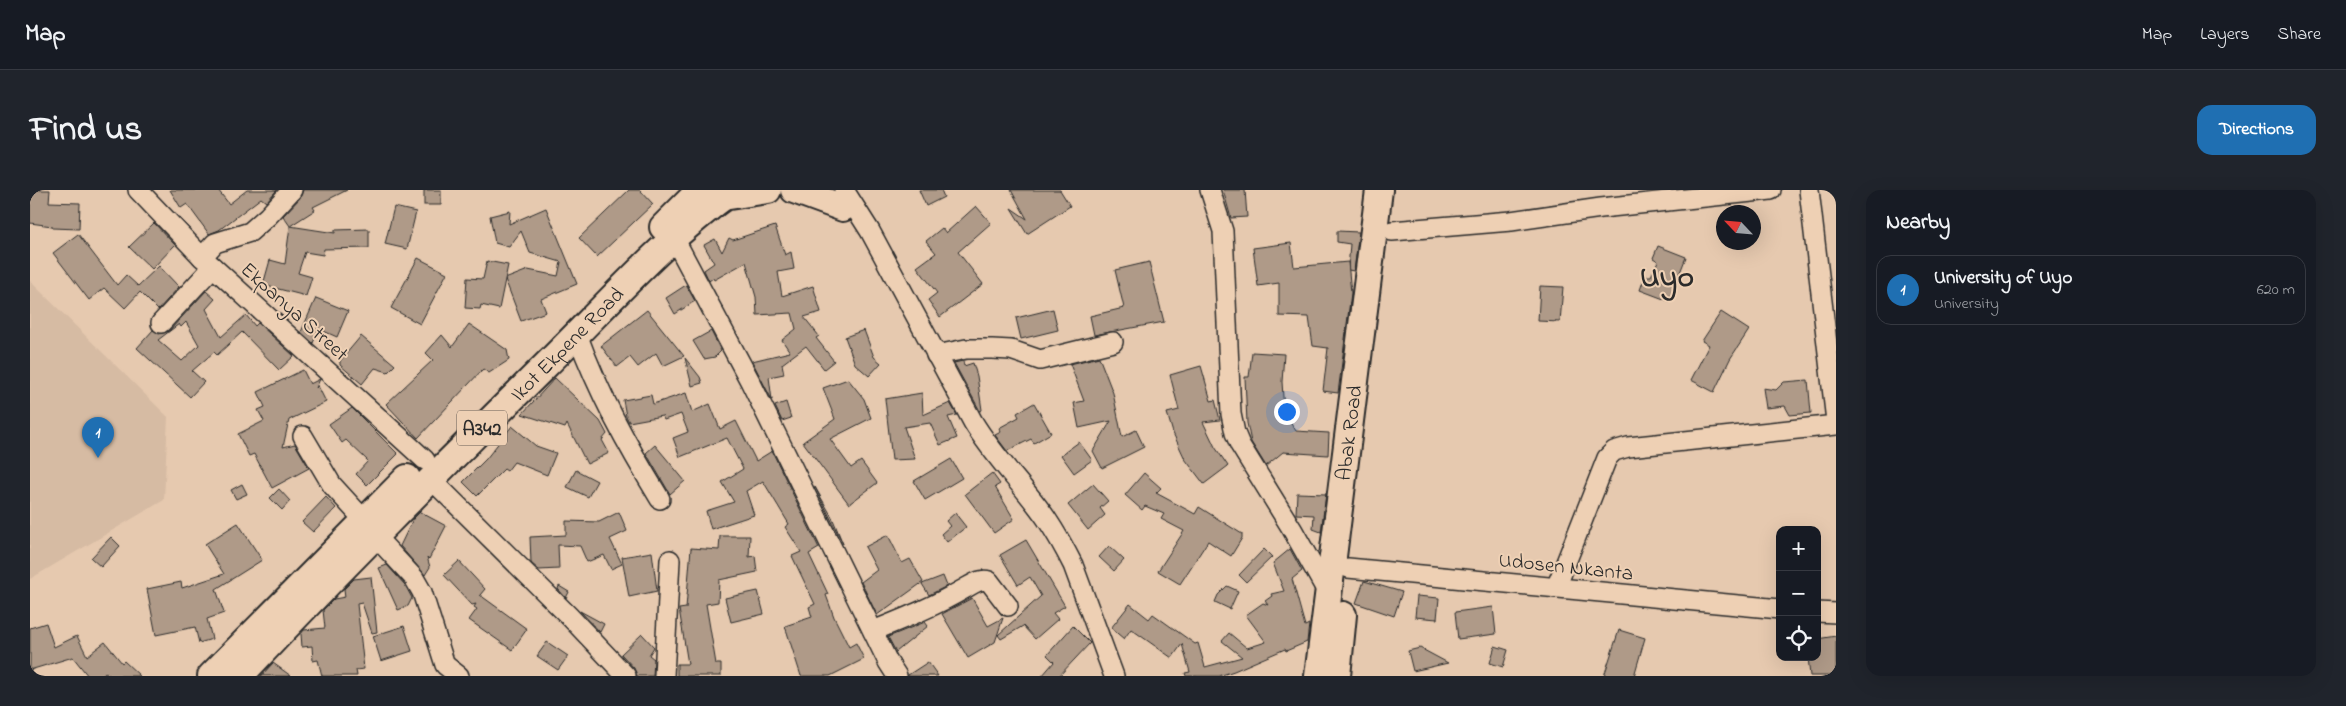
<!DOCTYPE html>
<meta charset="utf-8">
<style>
:root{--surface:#171b24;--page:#20242c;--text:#f1f3f6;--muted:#9ea1a6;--line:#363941;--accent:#1f6fb2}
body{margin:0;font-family:"Indie Flower",sans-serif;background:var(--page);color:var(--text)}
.controls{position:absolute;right:15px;bottom:15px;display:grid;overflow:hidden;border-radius:10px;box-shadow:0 5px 20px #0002}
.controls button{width:45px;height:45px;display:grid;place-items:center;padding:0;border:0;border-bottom:1px solid var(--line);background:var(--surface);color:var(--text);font:25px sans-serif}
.compass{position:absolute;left:1686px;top:15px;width:45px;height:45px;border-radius:50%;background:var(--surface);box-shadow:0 5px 20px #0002;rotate:296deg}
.you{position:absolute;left:1256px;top:221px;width:18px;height:18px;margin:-12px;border:4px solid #fff;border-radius:50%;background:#1a73e8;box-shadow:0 0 0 8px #1a73e833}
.badge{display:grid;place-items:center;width:32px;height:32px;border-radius:50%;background:var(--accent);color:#fff;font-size:16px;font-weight:700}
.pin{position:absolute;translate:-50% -41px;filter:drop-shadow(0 1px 2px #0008)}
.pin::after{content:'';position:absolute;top:26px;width:18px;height:15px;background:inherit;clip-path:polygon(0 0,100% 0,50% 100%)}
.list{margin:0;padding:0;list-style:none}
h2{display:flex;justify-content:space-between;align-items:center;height:65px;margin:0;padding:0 20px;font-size:21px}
h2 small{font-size:16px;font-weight:400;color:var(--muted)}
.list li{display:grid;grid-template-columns:32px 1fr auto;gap:15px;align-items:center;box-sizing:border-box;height:70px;margin:0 10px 10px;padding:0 10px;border:1px solid var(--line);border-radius:15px}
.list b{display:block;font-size:19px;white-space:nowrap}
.list p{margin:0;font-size:16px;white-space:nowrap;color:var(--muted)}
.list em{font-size:16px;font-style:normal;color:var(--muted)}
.icon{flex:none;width:28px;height:28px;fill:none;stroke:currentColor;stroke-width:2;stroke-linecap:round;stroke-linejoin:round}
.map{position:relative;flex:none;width:1806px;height:486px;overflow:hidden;border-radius:15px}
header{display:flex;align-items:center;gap:30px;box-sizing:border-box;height:70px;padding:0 25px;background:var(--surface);border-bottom:1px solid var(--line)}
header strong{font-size:24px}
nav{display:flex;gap:28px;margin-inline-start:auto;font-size:18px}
.intro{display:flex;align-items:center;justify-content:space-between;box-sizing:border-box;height:120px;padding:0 30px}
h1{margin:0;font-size:35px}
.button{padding:12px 22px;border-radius:15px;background:var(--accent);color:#fff;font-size:18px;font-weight:700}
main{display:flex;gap:30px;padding:0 30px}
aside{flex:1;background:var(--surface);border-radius:15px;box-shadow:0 5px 20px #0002}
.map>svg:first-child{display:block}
.built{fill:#d6bba3}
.building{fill:#af9a88;stroke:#2b2b2b;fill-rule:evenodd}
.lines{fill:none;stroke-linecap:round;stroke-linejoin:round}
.minor-casing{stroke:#2b2b2b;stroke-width:22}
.highway-casing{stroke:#2b2b2b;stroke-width:30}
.minor{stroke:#eed0b4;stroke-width:19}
.highway{stroke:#eed0b4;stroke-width:26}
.labels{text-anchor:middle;stroke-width:4;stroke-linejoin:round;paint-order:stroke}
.shield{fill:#eed0b4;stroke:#665c54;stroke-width:1}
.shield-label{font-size:20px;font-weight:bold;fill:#2b2b2b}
.street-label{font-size:21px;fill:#2b2b2b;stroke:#eed0b4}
.town-label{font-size:31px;font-weight:bold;fill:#2b2b2b;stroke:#eed0b4}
</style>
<header>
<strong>Map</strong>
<nav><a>Map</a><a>Layers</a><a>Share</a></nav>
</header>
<div class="intro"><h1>Find us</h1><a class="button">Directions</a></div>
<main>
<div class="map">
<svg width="1806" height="486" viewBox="0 0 1806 486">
<rect width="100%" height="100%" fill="#e6c9af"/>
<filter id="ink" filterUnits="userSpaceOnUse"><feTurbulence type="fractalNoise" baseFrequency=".02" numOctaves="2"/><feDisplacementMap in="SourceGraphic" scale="10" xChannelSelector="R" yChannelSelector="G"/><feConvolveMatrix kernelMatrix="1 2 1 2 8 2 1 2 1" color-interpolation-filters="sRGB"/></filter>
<g filter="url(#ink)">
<path class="built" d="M0,91l138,136 -4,83 -134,79z"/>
<g class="building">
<path d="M0,0h20l-1,12 31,1 -1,26 -27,-1v-2l-22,-3z"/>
<path d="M140,0h48l11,14 18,-14h30l-11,12 -5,-4 -42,32 -10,4 -22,-30 -6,4z"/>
<path d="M273,0h44l-34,17 2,3 -25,16 -7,-10 17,-18z"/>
<rect x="394" y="0" width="17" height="15"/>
<path d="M599,0h11l13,14 -56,53 -18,-19z"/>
<path d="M889,0h22l3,7 -18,9z"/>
<path d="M981,0h49l10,16 -43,28 -16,-26 16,11z"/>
<path d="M1193,0h22l2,27 -16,1z"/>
<path d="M946,16l15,17 -33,29 25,32 -43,33 -12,-17 9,-7 -20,-26 19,-14 -10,-12 16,-13 4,5z"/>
<path d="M364,17l22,5 -9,37 -22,-5z"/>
<path d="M516,18l31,76 -36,15 5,13 -25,9 -16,-42 23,-9 30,6 3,-14 -31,-9 -9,-22 -12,16 -14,-4 -5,-27 20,-5 -1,13z"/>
<path d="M124,33l21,22 -23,24 -23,-22z"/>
<path d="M260,36l45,7v-3l34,-1v19l-45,1 -1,6 -18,-3 -7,21 14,4 -6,19 -43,-11 7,-25 15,4z"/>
<path d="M745,36l10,29 6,-3 3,17 -16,3 4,24 31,-10 8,26 -17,5 15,19 -3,2 18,23 -10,8 -18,-23 -24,18 2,10 -15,3 3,23 -20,-39 38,-9 -8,-12 14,-11 -4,-16 -35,2 -1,-18 -10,-35 -32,18 -1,-2 -4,3 -5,-11 10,-7 -10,-18 11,-6 7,13 7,-14 4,2z"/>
<path d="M1307,41l22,1 -5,39 -6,-1 2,-26 -13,-2z"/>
<path d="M48,44l39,51 9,-10 12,11 21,-20 20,21 -21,23 -18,-18 -15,16 -21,-20 -15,12 -36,-47z"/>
<path d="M1261,53l3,24 54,-5 3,31 -13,100 -15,-2 5,-43 -15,-2 -4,-29 -30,-1v-33l-21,3 -5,-38z"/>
<path d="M1628,56l28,11 -17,44 -29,-11 5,-14h6l7,-15 -5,-3z"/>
<path d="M388,68l29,15 -27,51 -29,-16z"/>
<path d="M457,71l21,4 -9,44 -18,-4 -1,4 -15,-1 2,-30 16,1z"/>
<path d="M1119,72l15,60 -70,13 -4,-19 34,-8 -9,-38z"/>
<path d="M656,95l9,16 -20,13 -9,-16z"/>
<path d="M1510,96l23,1 -3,35 -22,-1z"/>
<path d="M176,101l9,8 -9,10 15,28 25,-22 9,11 3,-3 36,33 -15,14 -37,-38 -25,23 -3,-3 -22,19 12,11 -14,15 -53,-49 16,-18 6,4 10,-3zM156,132l13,23 -17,16 -24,-21 21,-16 2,3z"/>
<path d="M286,108l32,13 -11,26 -18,-8 -6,14 -12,-11z"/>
<path d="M1023,119l5,21 -37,9 -5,-21z"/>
<path d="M617,120l37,46 -21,10 -7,-13 -18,14 -8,-10 -13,10 -16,-21z"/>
<path d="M1691,122l28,18 -19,29 -16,33 -23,-12 18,-35 -7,-4z"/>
<path d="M439,134l38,26 2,10 -20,13 -6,-4 -65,69 -32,-34 47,-44 -7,-7 16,-18 10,12z"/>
<path d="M834,140l10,27 7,6 -12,13 -14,-12 -10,-27z"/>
<path d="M681,141l10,20 -6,6 -11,2 -11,-18z"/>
<path d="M331,146l34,29 -7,7 -13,-4 -13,16 -22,-19v-4z"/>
<path d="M1222,162l32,2 -2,28 2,29 12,20 33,2 -1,22 -45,-3 -17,14 -15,-24 -4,-19 -2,-46h4z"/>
<path d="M1069,167l14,36 9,44 14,-7 8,17 -42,21 -9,-17 18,-30 -32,7 -5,-25 10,-2 -14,-37z"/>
<path d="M655,168l15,19 2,6 -10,3z"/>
<path d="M933,171l1,5 9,-3 4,13 5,34 -2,1 -26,-48z"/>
<path d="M1171,176l10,35 4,-1 5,20 -17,2 12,25 13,19 -24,18 -19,-25 -12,-26 -6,-20 12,-3 -9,-35z"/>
<path d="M273,180l7,14 10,-5 -4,9 2,-2 8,16 -37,18 -6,27 12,-3 14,24 -37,20 -18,-34 -5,2 -11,-22 26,-13 -6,-11 7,-3 -7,-15z"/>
<path d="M525,188l45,43 7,13 -5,6 7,13 -22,11 -20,-40 -2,4 -43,-14z"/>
<path d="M818,189l16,20 7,19 -41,21 21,29 10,-7 16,22 -28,21 -46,-62 32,-23 -12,-31z"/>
<path d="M1778,190l3,33 -21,2 -5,-9 -19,2 -3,-20 13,2 8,-8z"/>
<path d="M656,203l6,19 18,-8 10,25 16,-8 20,40 16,-10 47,97 -10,6 19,40 -2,1 8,22 15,30 7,-4 8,16 -34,17h-29l-16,-50 27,-9 -3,-10 6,-3 -23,-48 9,-4 -16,-25 4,-3 -26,-43 -17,10 8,24 -43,14 -5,-18 28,-9 -12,-20 21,-13 -16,-31 -47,19 -7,-19 15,-6 -7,-18 -17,6 -2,-4 -33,6 -3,-6 -3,-16 28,-5 2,9z"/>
<path d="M892,203l1,22 27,-12 7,12 -9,2 9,21 -17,7 -10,-22 -26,4 11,32 -23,1 -7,-61z"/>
<path d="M756,212l5,16 -9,3 -7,-15z"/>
<path d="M1004,213l17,30 -17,10 -3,-4 -24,12 -12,-16 6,-3 -2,-4 20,-11 -2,-4z"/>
<path d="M322,218l46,46 -31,31 -11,-11 12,-13 -22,-21 -4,3 -13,-19z"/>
<path d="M482,236l24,20 20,7 -9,22 -33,-13 -7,9 -3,-2 -27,27 -14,-14 23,-23z"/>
<path d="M1049,252l13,18 -18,13 -13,-18z"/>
<path d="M625,255l30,36 -15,13 -24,-41z"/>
<path d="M921,269l11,19 -37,22 -11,-19z"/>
<path d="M546,280l21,11 -9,16 -21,-10z"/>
<path d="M962,283l8,11 -5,3 19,32 -20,14 -29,-39z"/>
<path d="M1114,283l17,15 -5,5 39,21 4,-7 43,27v4l-11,18 -23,-15 -28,43 -22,-13 26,-40 -23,-12 3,-5 -19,-8 -3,4 -17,-15z"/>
<path d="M212,294l5,10 -11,5 -5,-9z"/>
<path d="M1063,294l15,17 -8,7 5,7 -17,15 -20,-25z"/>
<path d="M785,297l17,30 11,27z"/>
<path d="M249,299l11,12 -8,9 -12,-12z"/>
<path d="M1267,303l29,1 -5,38 -8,-3 1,-14 -18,-1z"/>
<path d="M296,307l10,11 -23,24 -11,-10z"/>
<path d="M390,322l26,14 -17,33 -2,-2 3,10 -5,8 -25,-29 13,-27z"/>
<path d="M589,322l8,19 -17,8 12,25 -11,5 -7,-14 -17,7 -7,-16 -22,-1 1,24 -20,1 -8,-7 -1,-26 36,-2v-14l33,1z"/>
<path d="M925,323l11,14 -19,15 -6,-8 9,-8 -4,-5z"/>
<path d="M208,333l24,37 -46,29 8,24 -17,6 5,20 -13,4 -4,-16 -39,8 -9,-46 34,-7 1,6 42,-14 -19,-30z"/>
<path d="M858,345l14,28 8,-4 13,23 -46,33 -16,-33 16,-12 -12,-23z"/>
<path d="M690,346h30l-1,21 6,-1 2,16 -38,8 -1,22 -12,2 10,60h5v12h-44v-12h11l-9,-55 7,-1 5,-60 28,2z"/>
<path d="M81,347l9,9 -19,21 -10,-9z"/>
<path d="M996,350l39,66 -12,7 5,6 -23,20 -12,-13 -22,13 -3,-4 43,-39 -11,-19 -12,8 -18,-30z"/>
<path d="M1079,356l15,14 -10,11 -15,-14z"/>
<path d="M1234,359l8,8 -26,25 -7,-7z"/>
<path d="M1260,359l12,22 -10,8 13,47 4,-2 -2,18 -21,9 -1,-2 -51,22 -15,5h-33l-1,-3 5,-1 -8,-28 -10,14 -41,-29 -7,10 -13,-11 19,-24 19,15 4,-5 42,30 3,-1 7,24 37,-10 -20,-16 7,-8 18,15 19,-6 -20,-27 17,-12 5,2 -3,-4 7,-5 -1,-2 13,-3 -11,-28z"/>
<path d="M622,362l5,39 -28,6 -7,-40z"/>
<path d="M429,371l26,28 -5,6 47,34 -15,21 -43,-30 8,-11 -3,-2 2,-3 -4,1 -28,-30z"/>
<path d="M357,375l18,20 7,13 -4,8 -10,4 -19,-42z"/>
<path d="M913,386l4,10 -18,9 -7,-11z"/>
<path d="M341,387l6,55 -5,1 -10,-30 -5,1 7,65 -8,1 1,6h-35l-4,-16 -5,1 -1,-15 -10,1 -1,-13 3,-4 21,-2 -2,-18 11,-11 11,-2 -1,-8 10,-10z"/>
<path d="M1334,391l38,11 -8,24 -38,-13z"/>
<path d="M529,396l10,6 -3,6 -8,-9z"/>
<path d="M1197,396l11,5 -8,18 -15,-7 3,-7z"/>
<path d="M728,401l6,23 -33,8 -6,-24z"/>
<path d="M1387,406l22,2 -2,21 -22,-2z"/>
<path d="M942,408l16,28 15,-8 -8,24 -27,16 -26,-44z"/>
<path d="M1463,417l3,27 -38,5 -3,-27z"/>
<path d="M550,421l24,13 -4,8z"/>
<path d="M895,432l3,4 -32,26 -8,-15z"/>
<path d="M16,433l8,24 23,-11 10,20 18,-14 17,21 2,-2 16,15h-30l-4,-4 -4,4h-14l-15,-19 -43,13v-42z"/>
<path d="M374,436l8,25 -31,10 -8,-25z"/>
<path d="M1043,436l17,17 -31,33h-17l12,-14 -7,-7z"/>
<path d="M1589,440l26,8 -11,38h-30z"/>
<path d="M612,444l12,13 -5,8 5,4 -1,17h-16l-3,-8 -13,-14z"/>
<path d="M1806,446v40h-26l-2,-19h9v-18z"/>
<path d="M517,452l21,14 -10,14 -21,-14z"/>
<path d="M1465,456l13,4 -5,17 -13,-4z"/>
<path d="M1390,458l28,15 -35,8 -5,-20z"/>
<path d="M898,472l10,14h-30v-1z"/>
<path d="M243,473l18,13h-30z"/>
</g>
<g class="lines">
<g class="minor-casing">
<g id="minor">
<path d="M108,0l64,67 223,203"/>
<path d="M814,0l26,41 103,191c21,35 50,63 73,96 10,15 19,31 27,47l41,111"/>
<path d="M1180,0l13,41 8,183 4,19 5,12 52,84 36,64"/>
<path d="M1779,0l27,231"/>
<path d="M1362,41l119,-10 90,-13 170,-18"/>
<path d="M644,48l76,143 138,281 9,14"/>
<path d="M172,67l13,-14 35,-11 18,-16 24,-26"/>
<path d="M131,133l52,-56"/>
<path d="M547,144c22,60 50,111 83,165"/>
<path d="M906,165l30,-6h26l19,1 29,10 73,-18"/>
<path d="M273,246l29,49 32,35"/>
<path d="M401,289l139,138 56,59"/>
<path d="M345,346l39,42 8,14 23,73 14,11"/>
<path d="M1318,378l432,41"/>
<path d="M1526,398l51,-130 7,-7 14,-4 208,-22"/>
<path d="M1787,422l19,1"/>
<path d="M843,441c32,-13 62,-25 91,-42 8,-4 16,-11 25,-8l19,25"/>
<path d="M634,486l6,-116"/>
</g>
</g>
<g class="highway-casing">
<g id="highway">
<path d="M764,0l49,18"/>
<path d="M693,7l45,-7"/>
<path d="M633,37l37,-37"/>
<path d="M181,486l196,-198"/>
<path id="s1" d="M210,486c99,-106 202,-208 305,-310 61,-60 118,-126 188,-176"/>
<path id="s2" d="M1288,486l61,-486"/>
<path d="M1307,486l6,-61"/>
</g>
</g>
<use href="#minor" class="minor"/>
<use href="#highway" class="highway"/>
</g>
</g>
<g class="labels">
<rect class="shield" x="427" y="220.5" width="50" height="35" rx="4"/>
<g class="shield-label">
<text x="452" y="245">A342</text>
</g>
<g class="street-label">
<text transform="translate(265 121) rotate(42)" y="7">Ekpanya Street</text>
<text dy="7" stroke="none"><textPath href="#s1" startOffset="466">Ikot Ekpene Road</textPath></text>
<text dy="7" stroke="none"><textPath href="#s2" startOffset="245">Abak Road</textPath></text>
<text transform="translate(1536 376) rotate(6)" y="7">Udosen Nkanta</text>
</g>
<g class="town-label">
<text x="1637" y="96">Uyo</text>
</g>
</g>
</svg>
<div class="controls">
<button>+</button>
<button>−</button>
<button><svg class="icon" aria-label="locate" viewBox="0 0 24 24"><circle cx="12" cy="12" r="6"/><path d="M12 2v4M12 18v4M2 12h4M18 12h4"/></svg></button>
</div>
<svg class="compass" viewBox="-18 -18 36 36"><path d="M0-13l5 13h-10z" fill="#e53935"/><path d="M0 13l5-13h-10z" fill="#9ea1a6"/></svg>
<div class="you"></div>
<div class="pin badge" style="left:68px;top:268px">1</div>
</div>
<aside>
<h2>Nearby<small></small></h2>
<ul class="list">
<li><span class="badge">1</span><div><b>University of Uyo</b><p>University</p></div><em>620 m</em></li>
</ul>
</aside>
</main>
